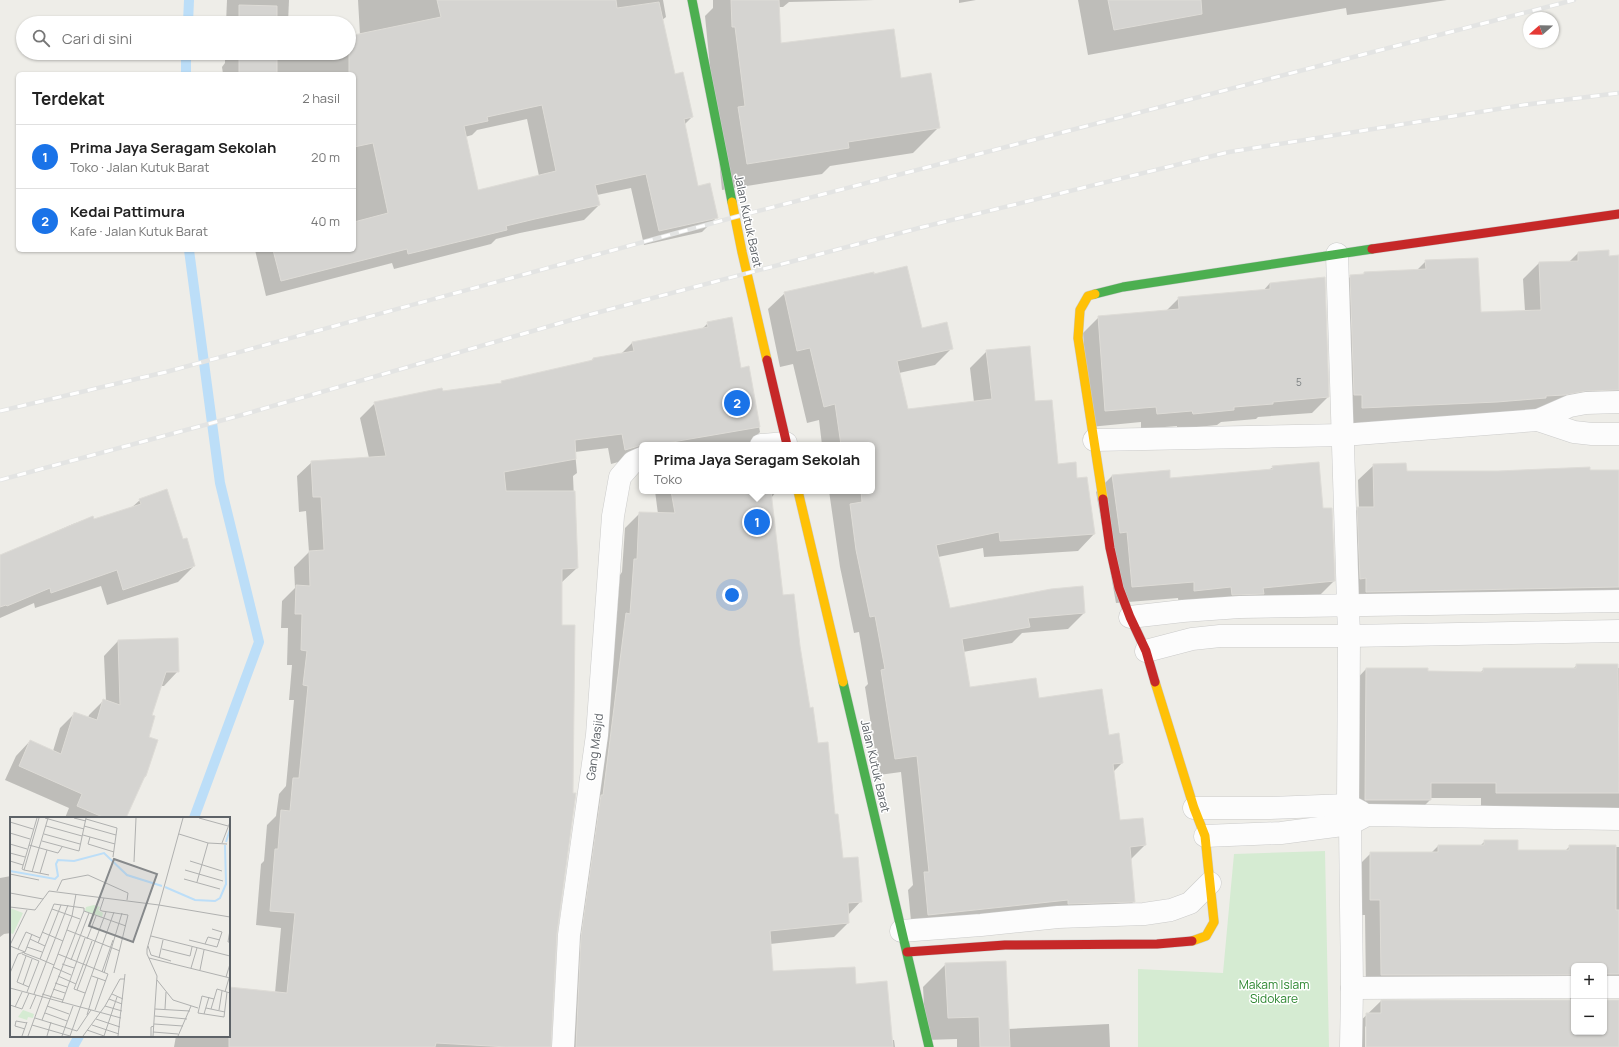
<!DOCTYPE html>
<html lang="id">
<meta charset="utf-8">
<style>
:root{--surface:#fff;--page:#f2f2f2;--text:#222;--muted:#767676;--line:#e0e0e0;--accent:#1a73e8}
body{margin:0;font-family:Manrope,sans-serif;background:var(--page);color:var(--text)}
.controls{position:absolute;right:12px;bottom:12px;display:grid;overflow:hidden;border-radius:6px;box-shadow:0 1px 3px #0004}
.controls button{width:36px;height:36px;display:grid;place-items:center;padding:0;border:0;border-bottom:1px solid var(--line);background:var(--surface);color:var(--text);font:20px sans-serif}
.compass{position:absolute;left:1523px;top:12px;width:36px;height:36px;border-radius:50%;background:var(--surface);box-shadow:0 1px 3px #0004;rotate:250deg}
.you{position:absolute;left:732px;top:595px;width:14px;height:14px;margin:-10px;border:3px solid #fff;border-radius:50%;background:#1a73e8;box-shadow:0 0 0 6px #1a73e833}
.badge{display:grid;place-items:center;width:26px;height:26px;border-radius:50%;background:var(--accent);color:#fff;font-size:13px;font-weight:700}
.pin{position:absolute;translate:-50% -50%;border:2px solid #fff;box-shadow:0 1px 4px #0006}
.popup{position:absolute;left:639px;top:442px;width:236px;height:52px;box-sizing:border-box;display:grid;place-content:center;border-radius:6px;background:var(--surface);filter:drop-shadow(0 1px 3px #0005);font-size:13px;white-space:nowrap;color:var(--muted)}
.popup b{font-size:15px;color:var(--text)}
.popup::after{content:'';position:absolute;left:50%;top:100%;margin-left:-8px;border:8px solid transparent;border-top-color:var(--surface)}
.list{margin:0;padding:0;list-style:none}
h2{display:flex;justify-content:space-between;align-items:center;height:52px;margin:0;padding:0 16px;font-size:17px}
h2 small{font-size:13px;font-weight:400;color:var(--muted)}
.list li{display:grid;grid-template-columns:26px 1fr auto;gap:12px;align-items:center;box-sizing:border-box;height:64px;padding:0 16px;border-top:1px solid var(--line)}
.list b{display:block;font-size:15px;white-space:nowrap}
.list p{margin:0;font-size:13px;white-space:nowrap;color:var(--muted)}
.list em{font-size:13px;font-style:normal;color:var(--muted)}
.icon{flex:none;width:22px;height:22px;fill:none;stroke:currentColor;stroke-width:2;stroke-linecap:round;stroke-linejoin:round}
.map{position:relative;flex:none;width:1619px;height:1047px;overflow:hidden}
.search{position:absolute;background:var(--surface);box-shadow:0 1px 3px #0004;left:16px;top:16px;width:340px;height:44px;display:flex;align-items:center;gap:10px;box-sizing:border-box;padding:0 14px;border-radius:22px;color:var(--muted);font-size:15px}
.panel{position:absolute;background:var(--surface);box-shadow:0 1px 3px #0004;left:16px;top:72px;width:340px;height:180px;border-radius:6px}
.map>svg:first-child{display:block}
.green{fill:#d5ebd2}
.shadow{fill:#0003;fill-rule:evenodd}
.lines{fill:none;stroke-linecap:round;stroke-linejoin:round}
.stream{stroke:#bcdef8;stroke-width:10}
.building{fill:#d5d4d1;stroke:#dedcd7;fill-rule:evenodd}
.street-casing{stroke:#cbcbca;stroke-width:23}
.fast-casing{stroke:#cbcccc;stroke-width:10}
.slow-casing{stroke:#cbcccc;stroke-width:10}
.jam-casing{stroke:#cbcccc;stroke-width:10}
.street{stroke:#fcfcfc;stroke-width:22}
.fast{stroke:#4caf50;stroke-width:9}
.slow{stroke:#ffc107;stroke-width:9}
.jam{stroke:#c62828;stroke-width:9}
.rail-casing{stroke:#e3e4e3;stroke-width:4.5}
.rail{stroke:#fff;stroke-width:3;stroke-dasharray:9;stroke-linecap:butt}
.labels{text-anchor:middle;stroke-width:3;stroke-linejoin:round;paint-order:stroke}
.number-label{font-size:10px;fill:#7c8082}
.street-label{font-size:12px;fill:#5d6267;stroke:#fff}
.park-label{font-size:12px;fill:#2d8731;stroke:#fff}
.inset-river{fill:none;stroke:#bcdef8;stroke-width:2}
.inset-road{fill:none;stroke:#b0b1b0;stroke-width:1}
.view{fill:#86898b;fill-opacity:0.15;stroke:#86898b;stroke-width:2}
.inset-edge{fill:none;stroke:#5d6267;stroke-width:2}
</style>
<div class="map">
<svg width="1619" height="1047" viewBox="0 0 1619 1047">
<rect width="100%" height="100%" fill="#eeede8"/>
<path class="green" d="M1325,851l4,196h-191v-78l85,4 11,-119z"/>
<g class="shadow">
<path d="M227,0h62l-1,23h-62z"/>
<path d="M358,0h305l3,17 -4,3 12,55 18,42 -8,8 14,62 19,30 -15,15 -58,13 -13,-57 -34,7 2,10 -15,15 -64,13 -24,6 -5,5 -97,25 -2,-6 -126,33 -11,-46h99v-176h-131l-1,-7 3,-4v-10h124v-16l11,-2zM527,119l12,57 -61,15 -13,-54 7,-2 5,-5z"/>
<path d="M713,0h162l-86,2 -6,5h-5l2,37 120,35 39,48 -26,26 -83,13 -8,8 -100,16 -17,-174 8,-8z"/>
<path d="M959,0h17l-17,3z"/>
<path d="M1078,0h369l-100,15 -1,-7 -258,47z"/>
<path d="M1578,253l30,4 11,-1v150l-272,18 -12,-132 16,-16 11,-1 3,-2 52,-3 9,-9 54,53 45,-3 -2,-32 16,-16 30,-1z"/>
<path d="M1270,283l58,114 -16,16 -54,4 -2,2 -35,3 -4,3 -40,4v-3l-36,3v-7l-51,5 -7,-94 16,-16 67,-6 13,-13 84,-7z"/>
<path d="M785,293l136,36 31,19 -17,17 -36,8 8,37 67,-8 -4,-34 17,-17 47,52 24,62 18,14 18,55 -16,17 -94,6 -1,-9 -45,9 11,52 135,4 -16,16 -46,4 -10,10 -49,9 6,36 69,11 71,37 13,27 -9,9 6,49 26,24 -15,15 4,41 -16,17 -206,13 -4,-41 5,-5 -12,-113 -22,3 -14,-88 3,-3 -9,-52 -5,1 -14,-66 -11,-76h43v-46h-50l-3,-25 -12,3 -14,-59 -13,3 -12,-58z"/>
<path d="M708,323l33,46 7,-2 12,65 -12,13h-106v14l-20,2 -11,3 -3,-16 -33,4 2,21 -4,3 4,92 -16,15 -5,350 -6,114h-376l2,-11h53v-48l46,5 6,-65 -25,-3 5,-61 3,-3 3,-36 9,-9 3,-22 7,-8 8,-86h-5l3,-35h-5l1,-37h-7l1,-27 13,-13 -1,-21 15,-15 -3,-41 -7,1 -2,-36 15,-14 57,-4 -9,-40 15,-15 124,-18 3,-3 88,-20 3,-3 28,-5 11,-11 69,-13z"/>
<path d="M1374,465l32,7 213,-2v136l-268,2 -9,-84 17,-16 -1,-28z"/>
<path d="M1273,467l49,42 12,72 -16,16 -139,9 -1,-8 -62,5 -20,-111 16,-16 57,-5v8l100,-9z"/>
<path d="M655,491h122l-6,7 11,98 17,50 10,63 25,106 8,45 19,41 -13,14v8l-14,14 -64,7 2,28 83,13 37,55h2l1,7h-333l49,-418 5,-5 4,-49 2,-3 3,-44 15,-15 18,1z"/>
<path d="M140,500l43,40 11,26 -16,16 -71,23 -6,-19 -66,22 -1,-5 -34,15v-62l73,-32 19,-7 1,4 37,-12z"/>
<path d="M118,641l60,30 -14,15h-3l-10,30 -4,22 -1,38 -4,3 -17,39h-60l4,-10 -64,-28 11,-24 14,-15 23,10 7,-23 15,-15 13,5 1,-3 14,-14h3l-2,-45z"/>
<path d="M1577,665l42,3v140h-138v-10h-51v2l-15,15h-65l1,-130 15,-16 114,4 4,-4h89z"/>
<path d="M1485,841l32,10h48l5,-5 49,1v133l-15,8v-22h-30v66h30v-32l15,16v31h-252v-22l-2,2v20h-14v-17l30,-29h190l-2,-5 -203,-6 -1,-75h-10v-46l16,-16h60l7,-7h42z"/>
<path d="M11,876v57l-7,1 -4,3v-59z"/>
<path d="M946,964l62,65 101,-5 1,23h-153v-8l-31,1 -3,-53z"/>
</g>
<g class="lines">
<g class="stream">
<path d="M188,23l1,-23"/>
<path d="M186,74v-21"/>
<path d="M189,250l31,233 39,159 -65,176"/>
<path d="M73,1047l6,-11"/>
</g>
</g>
<g class="building">
<path d="M437,0h179l1,8 42,-6 16,72 8,-2 10,45 -9,2 14,67 12,-3 8,35 -59,13 -13,-57 -51,11 5,20 -65,14 -29,7 1,4 -99,24 -1,-5 -126,32 -8,-31h81v-28l34,-9 -15,-70 -19,4v-73h-5v-38l92,-19zM542,105l14,66 -78,19 -14,-64 24,-5 -1,-4z"/>
<path d="M731,0h48l2,43 113,-14 7,49 30,-5 9,55 -92,14 1,6 -102,16 -9,-57 7,-1 -10,-79h-3z"/>
<path d="M1108,0h93l1,14 -88,16z"/>
<path d="M239,5l38,1v17h-38z"/>
<rect x="239" y="53" width="38" height="21"/>
<path d="M1609,250v6l10,-1v135l-33,1 -21,4 -19,1v2l-49,4 -135,6v-13h-8l-4,-120 14,-1v-2l62,-3 -1,-9 53,-2 3,54 60,-2 -2,-48 39,-1v-9z"/>
<path d="M907,266l15,62 25,-6 6,27 -56,12 11,48 84,-10 -6,-49 44,-4 5,55 17,-1 6,64 18,-2 1,16 10,-1 8,57 -95,7 -1,-9 -63,13 14,63 101,-19 32,-3 2,27 -57,5 2,9 -68,12 8,48 66,-9 3,20 63,-9 7,46 10,-2 4,30 -10,1 7,56 23,-2 3,27 -16,2 5,55 -67,2v-4l-140,15 -4,-43h5l-12,-116 -22,3 -14,-89 4,-1 -10,-53 -5,1 -14,-67 -6,-46 12,-2 -1,-11h11v-46h-31l-6,-41 -11,3 -14,-59 -13,3 -13,-59 90,-20v2z"/>
<path d="M1325,277l4,120 -56,5v2l-39,3v3l-41,4 -1,-3 -35,3 -1,-7 -51,4 -7,-95 81,-7 -1,-12 92,-8v-6z"/>
<path d="M732,317l9,51 8,-2 11,61 -105,18h-13l-17,5 -3,-16 -47,6 1,19 -72,13 2,19h69l3,77 -16,1v56h13l-2,168h3l-19,140 -6,114h-43l-72,-4 -1,4h-206v-60l58,6 8,-80 -25,-2 5,-62h3l3,-39 9,1 3,-33h6l9,-92 -5,-1 4,-34 -6,-1 1,-36h-7l1,-29 14,1 -1,-35 15,-1 -3,-53h-8l-2,-36 75,-5 -12,-54 68,-14 1,3 59,-8 -1,-2 92,-21v-2l41,-7 -2,-9 76,-15 -1,-5z"/>
<path d="M1319,462l4,46h9l3,73 -72,7 1,6 -32,1 -1,-8 -37,4v-9l-62,5 -5,-55 -7,1 -8,-58 58,-5v8l103,-9 -1,-3z"/>
<path d="M1406,463l1,8h91l92,-4v3h29v117l-253,5v-14l-6,1 -3,-72h17l-1,-43z"/>
<path d="M167,489l16,50 4,-1 8,28 -72,24 -6,-20 -66,23 -1,-5 -43,18 -1,-1 -6,2v-52l93,-39 1,3 47,-15 -2,-5z"/>
<path d="M671,491h100l12,104 11,-1 6,52 10,62 3,-1 5,36 10,-1 7,72h3l5,44 15,-1 4,45 -14,1 1,20 -79,8 3,40 82,-4 1,17 31,-3 6,66h-317l5,-111 20,-141h2l23,-182 4,1 4,-55h3l2,-47 36,1z"/>
<path d="M178,638l1,34h-13l-14,43 3,1 -6,21 9,3 -12,36h-1l-19,42h-21l-28,-12 5,-12 -63,-28 11,-26 31,14 13,-42 23,8 6,-21 17,6 -2,-65z"/>
<path d="M1576,664h42l1,129h-123v-10h-65v17h-66l1,-132h62v3l55,1v-4h93z"/>
<path d="M1484,840h34v10h51v-5h47v65h3v64h-15v-8h-30v9h-193l-1,-75h-10v-48h68v-7h46z"/>
<path d="M1006,961l4,86h-30l-1,-30 -31,1 -3,-55z"/>
<path d="M1381,1000h193v32h30v-32h15v47h-253v-34h15z"/>
</g>
<g class="lines">
<g class="street-casing">
<g id="street">
<path d="M1337,254l12,382 -1,169 2,19 2,164 -1,59"/>
<path d="M1538,420l36,12 18,2h27"/>
<path d="M1094,440l249,-5 195,-15 32,-14 16,-3 33,-1"/>
<path d="M761,445l25,-2"/>
<path d="M1130,617l53,-6 57,-4 379,-6"/>
<path d="M1146,651l46,-12 28,-3h129l270,-5"/>
<path d="M1194,808h75l79,-3 13,7"/>
<path d="M1205,836l76,-3 69,-9 17,-9 252,4"/>
<path d="M901,931l80,-6 77,-8 86,-3 27,-4 19,-7 20,-20"/>
<path d="M1604,987h15"/>
<path d="M1352,988l222,-1"/>
<path d="M563,1047l6,-112 28,-200 16,-219 7,-39 13,-15 9,-4"/>
</g>
</g>
<g class="fast-casing">
<g id="fast">
<path d="M692,0l40,202"/>
<path d="M1095,294l28,-7 249,-38"/>
<path d="M843,682l86,365"/>
</g>
</g>
<g class="slow-casing">
<g id="slow">
<path d="M732,202l10,50 25,108"/>
<path d="M1095,294l-7,2 -8,14 -2,28 25,161"/>
<path d="M798,491l45,191"/>
<path d="M1155,682l39,126 11,28 9,86 -8,14 -14,5"/>
</g>
</g>
<g class="jam-casing">
<g id="jam">
<path d="M1372,249l247,-35"/>
<path d="M767,360l20,85"/>
<path d="M1103,499l7,49 9,40 11,29 16,34 9,31"/>
<path d="M907,952l98,-7 152,-1 35,-3"/>
</g>
</g>
<use href="#street" class="street"/>
<use href="#fast" class="fast"/>
<use href="#slow" class="slow"/>
<use href="#jam" class="jam"/>
<g class="rail-casing">
<g id="rail">
<path d="M0,411l166,-39 569,-155 839,-217"/>
<path d="M0,480l238,-64 354,-102 331,-87 306,-75 294,-47 96,-12"/>
</g>
</g>
<use href="#rail" class="rail"/>
</g>
<g class="labels">
<g class="number-label">
<text x="1299" y="386">5</text>
</g>
<g class="street-label">
<text transform="translate(748 221) rotate(78)" y="4">Jalan Kutuk Barat</text>
<text transform="translate(595 747) rotate(-83)" y="4">Gang Masjid</text>
<text transform="translate(875 766) rotate(77)" y="4">Jalan Kutuk Barat</text>
</g>
<g class="park-label">
<text x="1274" y="989">Makam Islam<tspan x="1274" dy="14">Sidokare</tspan></text>
</g>
</g>
<g transform="translate(10 817)">
<rect width="220" height="220" fill="#eeede8"/>
<path d="M84,88l6,2 -2,3 5,3 -1,4 -17,-6 1,-4zM0,91l13,5 -10,21 -3,-1zM13,193l11,4 -1,4 -5,-1 -1,3 -9,-3z" fill="#d5ebd2"/>
<path class="inset-river" d="M216,25l4,-13M0,54l45,8 3,-3 -2,-12 2,-4 16,1 30,-8 23,22 35,11M155,70l30,13 20,1 5,-3 6,-14 -1,-39"/>
<path class="inset-road" d="M35,1l39,11M64,1l12,3M189,1l29,8M76,2l31,9 -4,29M0,5l23,7M36,9l36,10M74,9l32,9M0,16l20,6M34,17l36,10M169,17l29,9 19,1M73,18l32,9M80,20l-2,7 26,8M32,24l37,10 7,-33M212,26l8,-21M0,27l17,5M19,28l29,8 4,-6M0,36l15,4M0,44l13,4M180,44l32,10M124,45l2,-44M14,53l-2,-1 15,-51M14,53l15,-52M14,53l25,5M175,53l38,11M22,55l16,-54M30,56l7,-23M0,57l29,6M174,62l36,10M187,65l11,-39M47,74l5,-11 26,-5 40,18 -1,7M0,76l33,6M149,88l71,12M0,90l25,3 14,-19 110,14M42,92l28,10M92,94l26,4 -14,58M92,94l-2,-1 4,-12M57,113l53,21M220,113l-2,12h2M32,115l21,9M141,119l79,20M20,122l15,7M77,122l9,-23M179,123l28,7 5,-15 -10,-3M28,126l16,-39 30,4v3l42,15M195,127l3,-7 12,3M0,128l17,-35M0,129l15,6 -7,2 -8,19M138,129l3,9 20,6M17,130l15,5M8,132l8,-17 14,6M152,132l28,7 2,-9M15,135l7,-18M14,136l16,6M12,137l17,7 -12,31M48,137l50,20 -13,36M16,139l-9,26 12,5M139,141l81,20M149,141l4,-18M61,143l18,-47M52,147l12,4M44,148l-14,-6 21,-54M43,150l18,8M181,151l6,-20M190,153l4,-20M92,155l11,-32M94,156l18,-60M48,159l18,8M82,159l14,5M216,160l4,-13M147,163l16,20 25,8M45,166l12,4M13,168l9,-26M0,171l111,30M43,172l12,4M207,172l13,4M67,173l29,-78M215,175l4,-14M75,176l-11,-4 18,-48M24,177l34,-89M32,177l21,6M102,177l11,5M99,182l13,5M204,182l-12,-3 -4,17 26,4 3,-25M52,186l23,-65M0,188l12,4 7,-16M37,189l22,8M95,189l17,5M5,190l7,-15M196,191l19,4M20,192l6,-14M145,192l35,2M155,192l1,-17M201,192l6,-20M209,193l3,-19M35,196l22,8M194,197l5,-17M77,198l11,-37M145,199l32,3M25,201l42,13 14,-21M86,202l24,8M32,203l42,-109M144,207l29,2M22,208l38,11M82,208l27,9M15,212l-10,-3 1,-5 11,2M77,213l17,6M143,215l25,2M12,219l5,-14M18,219l44,-120 4,-22M37,219l4,-14M52,219l11,-30M60,219l44,-124M73,219l22,-30 15,-27h5M94,219l13,-39M108,219l7,-62M141,219v-9l3,-1M143,219l4,-60 -10,-22v-5l36,-131M168,219l13,-30"/>
<path class="view" d="M104,42l43,15 -24,68 -44,-16z"/>
<rect width="220" height="220" class="inset-edge"/>
</g>
</svg>
<div class="controls">
<button>+</button>
<button>−</button>
</div>
<svg class="compass" viewBox="-18 -18 36 36"><path d="M0-13l5 13h-10z" fill="#e53935"/><path d="M0 13l5-13h-10z" fill="#767676"/></svg>
<div class="you"></div>
<div class="pin badge" style="left:757px;top:522px">1</div>
<div class="popup"><b>Prima Jaya Seragam Sekolah</b>Toko</div>
<div class="pin badge" style="left:737px;top:403px">2</div>
<div class="search"><svg class="icon" aria-label="search" viewBox="0 0 24 24"><circle cx="10" cy="10" r="6"/><path d="M15 15l6 6"/></svg>Cari di sini</div>
<section class="panel">
<h2>Terdekat<small>2 hasil</small></h2>
<ul class="list">
<li><span class="badge">1</span><div><b>Prima Jaya Seragam Sekolah</b><p>Toko · Jalan Kutuk Barat</p></div><em>20 m</em></li>
<li><span class="badge">2</span><div><b>Kedai Pattimura</b><p>Kafe · Jalan Kutuk Barat</p></div><em>40 m</em></li>
</ul>
</section>
</div>
